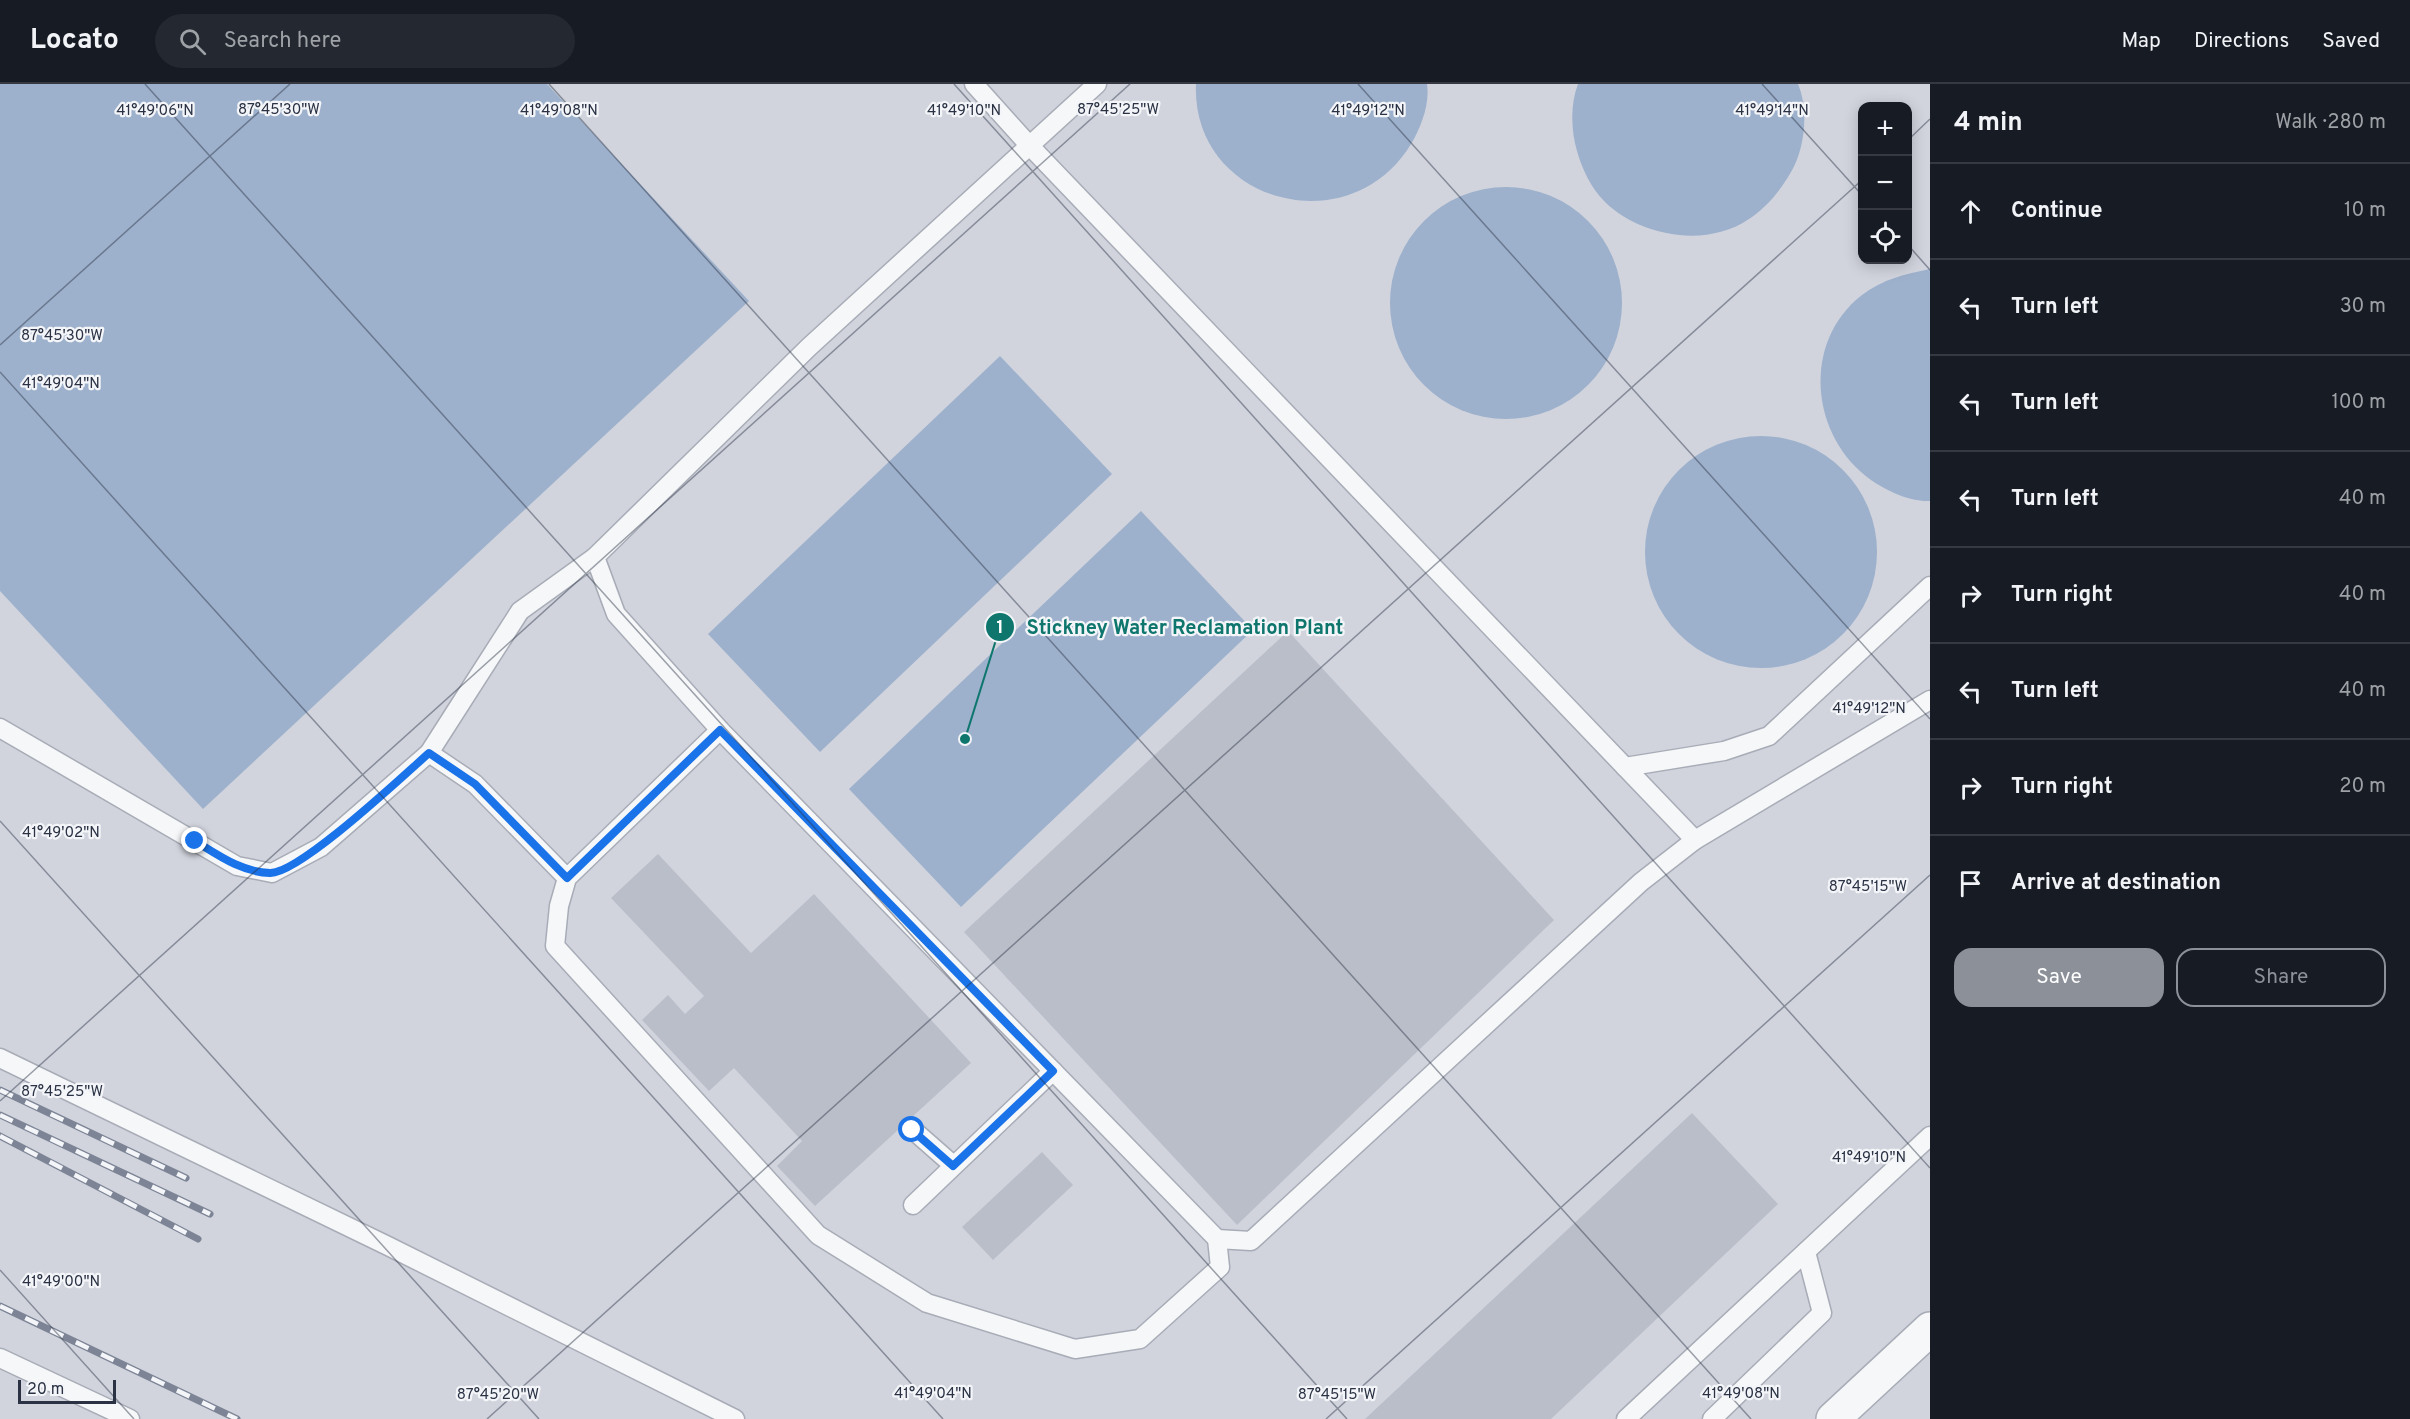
<!DOCTYPE html>
<meta charset="utf-8">
<style>
:root{--surface:#171b24;--page:#242831;--text:#f1f3f6;--muted:#9ea1a6;--line:#363941;--accent:#8c9099}
body{margin:0;font-family:Overpass,sans-serif;background:var(--page);color:var(--text)}
.controls{position:absolute;right:18px;top:18px;display:grid;overflow:hidden;border-radius:12px;box-shadow:0 3px 15px #0003}
.controls button{width:54px;height:54px;display:grid;place-items:center;padding:0;border:0;border-bottom:2px solid var(--line);background:var(--surface);color:var(--text);font:30px sans-serif}
.scale{position:absolute;left:18px;bottom:15px;width:98px;box-sizing:border-box;padding-left:6px;border:3px solid #2a3244;border-top:0;font-size:16px;line-height:21px;white-space:nowrap;color:#2a3244;-webkit-text-stroke:4px #f3f5f8;paint-order:stroke}
.stop{position:absolute;width:18px;height:18px;margin:-14px;border:4px solid #1a73e8;border-radius:50%;background:#fff}
.stop.end{background:#1a73e8;border-color:#fff;box-shadow:0 2px 6px #0008}
.list{margin:0;padding:0;list-style:none}
h2{display:flex;justify-content:space-between;align-items:center;height:78px;margin:0;padding:0 24px;font-size:26px}
h2 small{font-size:20px;font-weight:400;color:var(--muted)}
.list li{display:grid;grid-template-columns:39px 1fr auto;gap:18px;align-items:center;box-sizing:border-box;height:96px;padding:0 24px;border-top:2px solid var(--line)}
.list b{display:block;font-size:22px;white-space:nowrap}
.list em{font-size:20px;font-style:normal;color:var(--muted)}
.actions{display:flex;gap:12px;padding:18px 24px}
.actions a{flex:1;padding:14px 0;border:2px solid var(--accent);border-radius:18px;text-align:center;font-size:21px;color:var(--accent)}
.actions .main{background:var(--accent);color:#fff}
.icon{flex:none;width:33px;height:33px;fill:none;stroke:currentColor;stroke-width:2;stroke-linecap:round;stroke-linejoin:round}
.map{position:relative;flex:none;width:1930px;height:1335px;overflow:hidden}
header{display:flex;align-items:center;gap:36px;box-sizing:border-box;height:84px;padding:0 30px;background:var(--surface);border-bottom:2px solid var(--line)}
header strong{font-size:28px}
nav{display:flex;gap:33px;margin-inline-start:auto;font-size:21px}
.search{width:420px;height:54px;background:var(--page);display:flex;align-items:center;gap:15px;box-sizing:border-box;padding:0 21px;border-radius:33px;color:var(--muted);font-size:22px}
main{display:flex}
aside{flex:1;background:var(--surface)}
.map>svg:first-child{display:block}
.built{fill:#d1d4dd;fill-rule:evenodd}
.water{fill:#9db1cc}
.building{fill:#babec9}
.lines{fill:none;stroke-linecap:round;stroke-linejoin:round}
.lane-casing{stroke:#a8acb6;stroke-width:21}
.street-casing{stroke:#a8acb6;stroke-width:36}
.lane{stroke:#f6f7f9;stroke-width:18}
.street{stroke:#f6f7f9;stroke-width:33}
.rail-casing{stroke:#7c8495;stroke-width:7}
.rail{stroke:#f3f5f8;stroke-width:4.5;stroke-dasharray:14;stroke-linecap:butt}
.route{stroke:#1a73e8;stroke-width:8}
.ticks{fill:none;stroke:#2a3244;stroke-width:1.5;stroke-opacity:0.45}
.ticks-label{font-size:15px;text-anchor:middle;fill:#2a3244;stroke:#f3f5f8;stroke-width:4.5;stroke-linejoin:round;paint-order:stroke}
.leader{fill:none;stroke:#0f766e;stroke-width:2}
.callout-dot{fill:#0f766e;stroke:#f3f5f8;stroke-width:2}
.mark-label{font-size:18px;text-anchor:middle;font-weight:bold;fill:#fff}
.callout-label{font-size:20px;text-anchor:middle;font-weight:bold;fill:#0f766e;stroke:#f3f5f8;stroke-width:4.5;stroke-linejoin:round;paint-order:stroke}
</style>
<header>
<strong>Locato</strong>
<div class="search"><svg class="icon" aria-label="search" viewBox="0 0 24 24"><circle cx="10" cy="10" r="6"/><path d="M15 15l6 6"/></svg>Search here</div>
<nav><a>Map</a><a>Directions</a><a>Saved</a></nav>
</header>
<main>
<div class="map">
<svg width="1930" height="1335" viewBox="0 0 1930 1335">
<rect width="100%" height="100%" fill="#e3e5eb"/>
<path class="built" d="M0,0h1930v1335h-1930zM1862,22h46v154h-46z"/>
<g class="water">
<path d="M0,0h547l202,217 -546,508 -203,-218z"/>
<path d="M1196,0h231c3,20 -6,43 -16,60 -62,102 -220,58 -215,-60z"/>
<path d="M1578,0h220c11,26 7,65 -7,88 -11,19 -24,35 -42,47 -42,29 -108,18 -144,-17 -14,-14 -23,-33 -28,-51 -6,-21 -7,-46 1,-67z"/>
<circle cx="1506" cy="219" r="116"/>
<path d="M1930,185v232c-20,1 -43,-10 -59,-21 -61,-43 -70,-138 -9,-185 21,-16 43,-21 68,-26z"/>
<path d="M1000,272l112,118 -292,278 -112,-118z"/>
<circle cx="1761" cy="468" r="116"/>
<path d="M1141,427l112,119 -292,277 -112,-118z"/>
</g>
<g class="building">
<path d="M1288,547l266,289 -317,305 -273,-293z"/>
<path d="M658,770l93,99 63,-59 157,169 -156,143 -38,-40 25,-25 -68,-73 -25,23 -67,-71 26,-25 17,19 19,-18 -93,-98z"/>
<path d="M1692,1029l86,91 -227,215h-186z"/>
<path d="M1042,1068l31,33 -80,75 -31,-33z"/>
</g>
<g class="lines">
<g class="lane-casing">
<g id="lane">
<path d="M974,0l54,60 667,696 235,-140"/>
<path d="M1097,0l-288,263 -214,210 21,57 104,116 497,509 34,2 390,-359 54,-42"/>
<path d="M0,644l237,138 35,7 49,-26 108,-94 91,-142 75,-54"/>
<path d="M720,646l-153,148 -8,28 -4,40 263,289 109,68 148,46 65,-10 80,-72 -3,-28"/>
<path d="M429,669l46,31 92,94"/>
<path d="M1625,683l99,-16 45,-15 161,-150"/>
<path d="M0,974l388,188 347,173"/>
<path d="M912,1045l41,36"/>
<path d="M913,1121l140,-134"/>
<path d="M0,1274l130,61"/>
<path d="M1626,1335l304,-283"/>
<path d="M1712,1335l110,-106 -16,-61"/>
</g>
</g>
<g class="street-casing">
<path id="street" d="M1833,1335l97,-90"/>
</g>
<use href="#lane" class="lane"/>
<use href="#street" class="street"/>
<g class="rail-casing">
<g id="rail">
<path d="M0,1006l186,88"/>
<path d="M0,1031l210,99"/>
<path d="M0,1052l198,103"/>
<path d="M0,1222l237,113"/>
</g>
</g>
<use href="#rail" class="rail"/>
</g>
<g class="lines">
<path class="route" d="M195,757c23,14 46,31 75,32 29,1 133,-97 159,-120l46,31 92,94 153,-148 333,341 -100,95 -41,-36"/>
</g>
<path class="ticks" d="M145,0l1202,1335M549,0l1202,1335M954,0l976,1084M1358,0l572,635M1762,0l100,111M1908,56l22,-21M1908,161l22,25M0,261l290,-261M0,288l943,1047M0,737l539,598M0,1017l1130,-1017M0,1186l134,149M487,1335l1375,-1239M1326,1335l604,-544"/>
<g class="ticks-label">
<text x="279" y="30">87°45'30"W</text>
<text x="1118" y="30">87°45'25"W</text>
<text x="155" y="31">41°49'06"N</text>
<text x="559" y="31">41°49'08"N</text>
<text x="964" y="31">41°49'10"N</text>
<text x="1368" y="31">41°49'12"N</text>
<text x="1772" y="31">41°49'14"N</text>
<text x="62" y="256">87°45'30"W</text>
<text x="61" y="304">41°49'04"N</text>
<text x="1869" y="629">41°49'12"N</text>
<text x="61" y="753">41°49'02"N</text>
<text x="1868" y="807">87°45'15"W</text>
<text x="62" y="1012">87°45'25"W</text>
<text x="1869" y="1078">41°49'10"N</text>
<text x="61" y="1202">41°49'00"N</text>
<text x="933" y="1314">41°49'04"N</text>
<text x="1741" y="1314">41°49'08"N</text>
<text x="498" y="1315">87°45'20"W</text>
<text x="1337" y="1315">87°45'15"W</text>
</g>
<path class="leader" d="M965 655L1000 543"/>
<g class="callout-dot">
<circle cx="965" cy="655" r="6"/>
<circle cx="1000" cy="543" r="15"/>
</g>
<g class="mark-label">
<text x="1000" y="549">1</text>
</g>
<g class="callout-label">
<text x="1185" y="550">Stickney Water Reclamation Plant</text>
</g>
</svg>
<div class="controls">
<button>+</button>
<button>−</button>
<button><svg class="icon" aria-label="locate" viewBox="0 0 24 24"><circle cx="12" cy="12" r="6"/><path d="M12 2v4M12 18v4M2 12h4M18 12h4"/></svg></button>
</div>
<div class="scale">20 m</div>
<div class="stop" style="left:912px;top:1046px"></div>
<div class="stop end" style="left:195px;top:757px"></div>
</div>
<aside>
<h2>4 min<small>Walk · 280 m</small></h2>
<ul class="list">
<li><svg class="icon" aria-label="ahead" viewBox="0 0 24 24"><path d="M12 20V5M6 11l6-6 6 6"/></svg><div><b>Continue</b></div><em>10 m</em></li>
<li><svg class="icon" aria-label="left" viewBox="0 0 24 24"><path d="M17 20v-9H6M10 6l-5 5 5 5"/></svg><div><b>Turn left</b></div><em>30 m</em></li>
<li><svg class="icon" aria-label="left" viewBox="0 0 24 24"><path d="M17 20v-9H6M10 6l-5 5 5 5"/></svg><div><b>Turn left</b></div><em>100 m</em></li>
<li><svg class="icon" aria-label="left" viewBox="0 0 24 24"><path d="M17 20v-9H6M10 6l-5 5 5 5"/></svg><div><b>Turn left</b></div><em>40 m</em></li>
<li><svg class="icon" aria-label="right" viewBox="0 0 24 24"><path d="M7 20v-9h11M14 6l5 5-5 5"/></svg><div><b>Turn right</b></div><em>40 m</em></li>
<li><svg class="icon" aria-label="left" viewBox="0 0 24 24"><path d="M17 20v-9H6M10 6l-5 5 5 5"/></svg><div><b>Turn left</b></div><em>40 m</em></li>
<li><svg class="icon" aria-label="right" viewBox="0 0 24 24"><path d="M7 20v-9h11M14 6l5 5-5 5"/></svg><div><b>Turn right</b></div><em>20 m</em></li>
<li><svg class="icon" aria-label="arrive" viewBox="0 0 24 24"><path d="M6 21V4h12l-3 4 3 4H6"/></svg><div><b>Arrive at destination</b></div></li>
</ul>
<div class="actions"><a class="main">Save</a><a>Share</a></div>
</aside>
</main>
